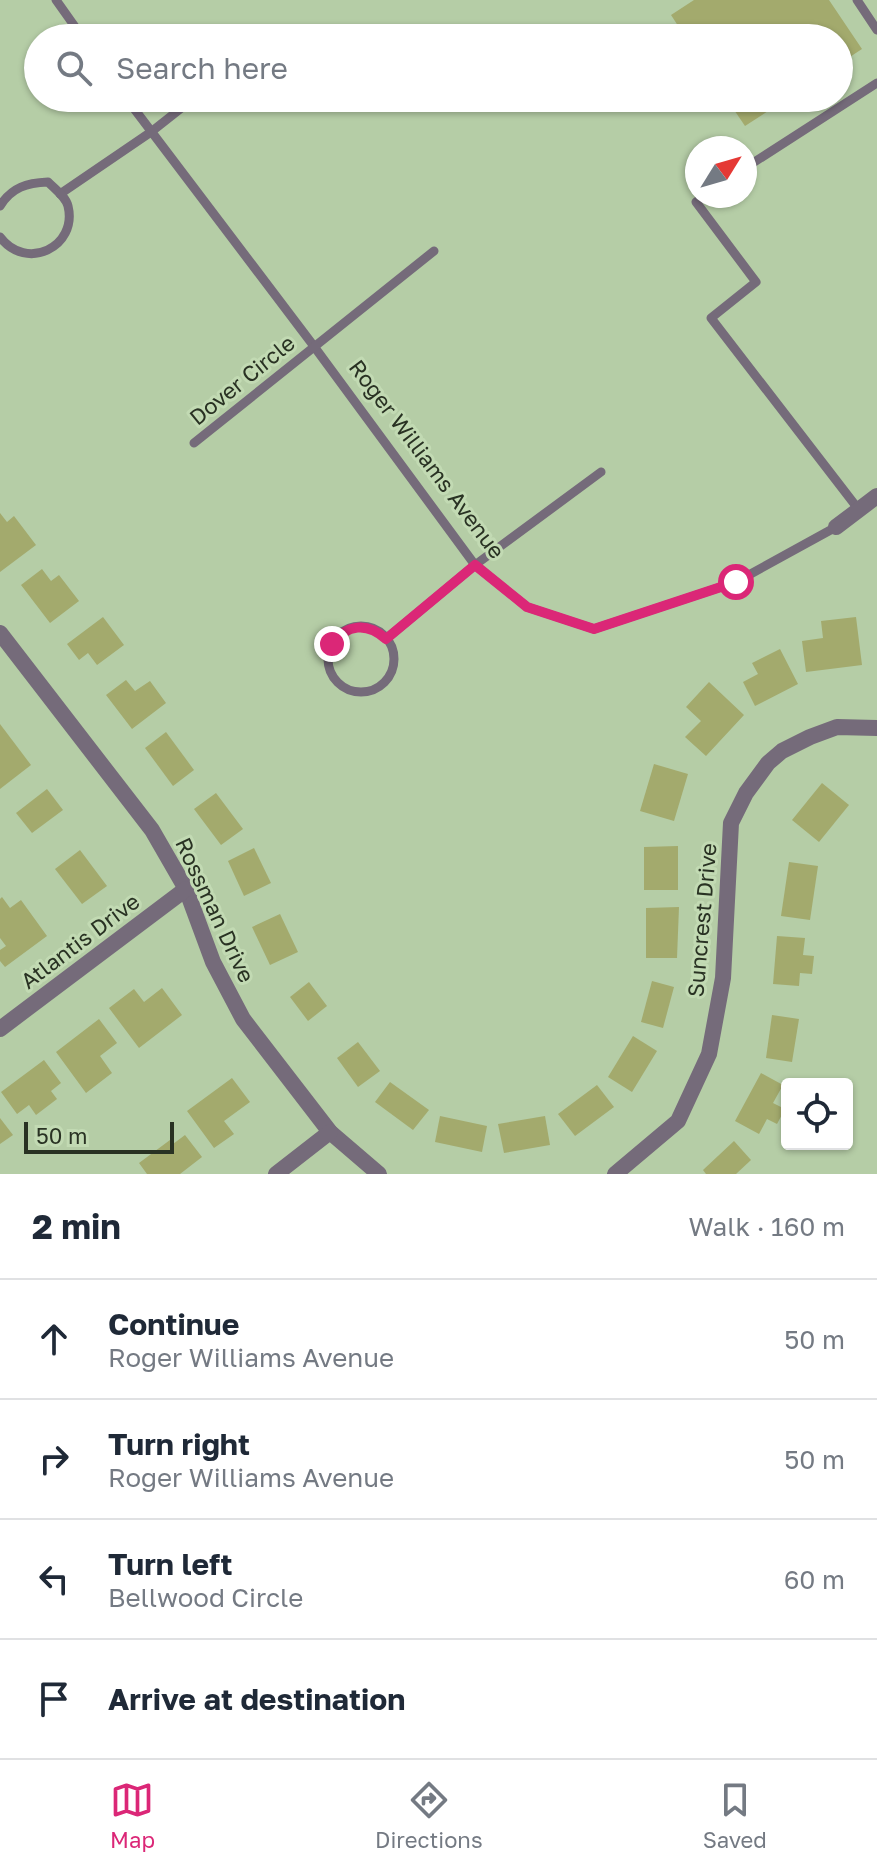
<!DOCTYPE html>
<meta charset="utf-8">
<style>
:root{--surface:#fff;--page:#f6f6f7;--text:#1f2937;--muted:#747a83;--line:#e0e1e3;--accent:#db2777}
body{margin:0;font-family:"Golos Text",sans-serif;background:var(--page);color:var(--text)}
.controls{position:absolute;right:24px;bottom:24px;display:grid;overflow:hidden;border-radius:8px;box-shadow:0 2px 6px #0004}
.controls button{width:72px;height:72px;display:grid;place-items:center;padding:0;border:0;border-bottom:2px solid var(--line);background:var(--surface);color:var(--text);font:40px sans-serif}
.compass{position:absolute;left:685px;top:136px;width:72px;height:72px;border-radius:50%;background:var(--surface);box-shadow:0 2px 6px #0004;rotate:53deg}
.scale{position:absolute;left:24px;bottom:20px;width:150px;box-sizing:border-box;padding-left:8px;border:4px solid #293223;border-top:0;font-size:22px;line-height:28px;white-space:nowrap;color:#293223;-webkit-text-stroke:6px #c2dab3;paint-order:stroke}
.stop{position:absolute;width:24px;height:24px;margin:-18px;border:6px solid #db2777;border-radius:50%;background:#fff}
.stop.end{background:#db2777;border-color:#fff;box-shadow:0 2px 8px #0008}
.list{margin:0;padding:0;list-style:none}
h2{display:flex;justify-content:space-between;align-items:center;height:104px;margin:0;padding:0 32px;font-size:34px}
h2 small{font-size:26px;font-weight:400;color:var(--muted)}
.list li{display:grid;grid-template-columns:52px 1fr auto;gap:24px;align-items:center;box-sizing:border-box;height:120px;padding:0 32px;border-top:2px solid var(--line)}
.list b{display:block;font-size:30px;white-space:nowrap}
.list p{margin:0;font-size:26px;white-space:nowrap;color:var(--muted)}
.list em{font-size:26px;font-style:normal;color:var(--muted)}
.icon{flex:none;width:44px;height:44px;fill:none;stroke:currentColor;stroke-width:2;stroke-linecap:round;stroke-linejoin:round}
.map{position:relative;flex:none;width:877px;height:1174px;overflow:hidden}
.search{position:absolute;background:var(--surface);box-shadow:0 2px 6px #0004;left:24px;right:24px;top:24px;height:88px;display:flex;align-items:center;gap:20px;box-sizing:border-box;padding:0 28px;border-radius:44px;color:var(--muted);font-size:30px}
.sheet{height:584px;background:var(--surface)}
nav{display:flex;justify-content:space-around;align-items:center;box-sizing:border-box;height:112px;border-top:2px solid var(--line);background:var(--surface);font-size:22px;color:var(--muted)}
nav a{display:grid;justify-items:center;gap:4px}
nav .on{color:var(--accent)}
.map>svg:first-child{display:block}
.building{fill:#a3aa6d}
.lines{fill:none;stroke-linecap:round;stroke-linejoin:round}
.lane{stroke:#756b7a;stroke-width:9}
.street{stroke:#756b7a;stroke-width:16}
.route{stroke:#db2777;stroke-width:10}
.labels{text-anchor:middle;stroke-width:6;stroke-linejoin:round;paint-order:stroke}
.street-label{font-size:22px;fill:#293223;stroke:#c2dab3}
</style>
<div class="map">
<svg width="877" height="1174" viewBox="0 0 877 1174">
<rect width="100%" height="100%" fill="#b5cda6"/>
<g class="building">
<path d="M694,0h135l33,49 -23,15v-26h-153l-15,-23z"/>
<path d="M726,98h62l-43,28z"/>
<path d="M0,513l7,9 7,-6 22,29 -36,27z"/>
<path d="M42,569l9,12 8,-6 20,26 -29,22 -29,-38z"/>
<path d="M103,617l21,28 -27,20 -9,-12 -9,7 -12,-16z"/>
<path d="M856,617l6,48 -56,7 -4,-31 21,-3 -2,-17z"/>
<path d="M780,649l18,35 -43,22 -12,-24 15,-8 -6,-11z"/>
<path d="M126,680l9,11 15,-10 16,22 -34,26 -26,-34z"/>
<path d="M709,682l35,33 -38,41 -21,-19 16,-16 -15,-14z"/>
<path d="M0,724l31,41 -31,24z"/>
<path d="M166,732l28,38 -21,16 -28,-38z"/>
<path d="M654,764l34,10 -14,47 -34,-10z"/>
<path d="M822,783l27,22 -30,37 -27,-22z"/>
<path d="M47,789l16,21 -31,23 -16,-20z"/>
<path d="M216,793l27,36 -22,16 -27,-36z"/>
<path d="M678,846v44h-34v-43z"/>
<path d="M254,848l17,35 -27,13 -16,-35z"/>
<path d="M80,850l27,36 -25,18 -27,-35z"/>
<path d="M789,862l29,4 -8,54 -29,-4z"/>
<path d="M2,897l8,11 11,-8 26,36 -42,31 -5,-6v-11l6,-4 -6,-8v-39z"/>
<path d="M679,907l-2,51h-31v-50z"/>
<path d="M280,914l18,38 -28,13 -18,-38z"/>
<path d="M777,936l28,2 -2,17 11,1 -2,18 -12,-1 -1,13 -26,-2z"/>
<path d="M652,981l22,6 -11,41 -22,-6z"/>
<path d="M309,982l18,24 -19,15 -18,-24z"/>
<path d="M162,988l20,27 -43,33 -30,-40 25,-19 10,13z"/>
<path d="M772,1015l27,4 -7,43 -26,-4z"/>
<path d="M99,1019l18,24 -17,13 12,17 -26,20 -30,-41z"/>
<path d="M633,1036l24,15 -25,41 -24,-15z"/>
<path d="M358,1042l22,29 -22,16 -21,-29z"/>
<path d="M44,1060l17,23 -10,8 6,8 -21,16 -7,-10 -12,9 -16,-22z"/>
<path d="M761,1073l22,12 -10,18 12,6 -8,15 -10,-5 -8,15 -24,-13z"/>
<path d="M232,1078l18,24 -26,19 10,13 -20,14 -27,-37z"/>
<path d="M390,1082l39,28 -16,20 -38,-28z"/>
<path d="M597,1085l17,22 -39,29 -17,-22z"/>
<path d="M440,1116l47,10 -5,26 -47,-10z"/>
<path d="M545,1116l5,29 -46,8 -6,-29z"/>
<path d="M0,1118l13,17 -13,9z"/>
<path d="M185,1135l17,22 -22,17h-33l-8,-11 31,-23 3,4z"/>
<path d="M734,1141l17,19 -15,14h-30l-3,-4z"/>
</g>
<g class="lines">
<g class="lane">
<path d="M56,0l27,38"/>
<path d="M857,0l20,30"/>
<path d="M271,38l4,-4"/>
<path d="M126,98l187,247 162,220 52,42 67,22 142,-47 100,-55"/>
<path d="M745,168l132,-85"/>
<path d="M60,194l91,-62 43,-34"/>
<path d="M705,196l-9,6 60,80 -45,36 148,192"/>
<path d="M0,206c12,-19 27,-23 48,-24 7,7 18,15 20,24 10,41 -42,66 -68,31"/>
<path d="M194,443l240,-192"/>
<circle cx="361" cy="659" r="33"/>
<path d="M386,639l89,-74 126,-93"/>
</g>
<g class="street">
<path d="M836,527l41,-31"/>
<path d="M0,633l152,197 34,59 27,73 30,57 87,113 49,42"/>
<path d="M0,1029l186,-140"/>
<path d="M276,1174l54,-42"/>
<path d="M615,1174l63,-53 31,-67 14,-76 8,-155 15,-30 22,-30 14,-12 28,-14 27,-10 40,1"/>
</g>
</g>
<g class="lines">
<path class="route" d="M332,644c15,-20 35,-22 54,-5l89,-74 52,42 67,22 142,-47"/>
</g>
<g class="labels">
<g class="street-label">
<text transform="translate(242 380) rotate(-39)" y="8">Dover Circle</text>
<text transform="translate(427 459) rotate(53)" y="8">Roger Williams Avenue</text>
<text transform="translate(215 910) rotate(65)" y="8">Rossman Drive</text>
<text transform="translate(702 920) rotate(-85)" y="8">Suncrest Drive</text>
<text transform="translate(80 941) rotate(-37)" y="8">Atlantis Drive</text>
</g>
</g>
</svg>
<div class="controls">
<button><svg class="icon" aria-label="locate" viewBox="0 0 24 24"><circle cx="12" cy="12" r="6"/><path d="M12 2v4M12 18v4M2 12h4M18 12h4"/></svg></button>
</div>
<svg class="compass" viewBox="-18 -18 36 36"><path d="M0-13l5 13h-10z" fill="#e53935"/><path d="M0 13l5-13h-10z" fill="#747a83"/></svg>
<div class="scale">50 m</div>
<div class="stop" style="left:736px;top:582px"></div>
<div class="stop end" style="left:332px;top:644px"></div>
<div class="search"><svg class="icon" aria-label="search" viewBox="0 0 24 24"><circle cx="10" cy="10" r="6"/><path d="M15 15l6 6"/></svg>Search here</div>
</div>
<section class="sheet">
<h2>2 min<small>Walk · 160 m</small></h2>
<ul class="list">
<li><svg class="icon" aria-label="ahead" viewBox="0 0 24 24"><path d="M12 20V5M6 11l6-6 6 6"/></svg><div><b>Continue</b><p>Roger Williams Avenue</p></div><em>50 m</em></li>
<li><svg class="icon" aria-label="right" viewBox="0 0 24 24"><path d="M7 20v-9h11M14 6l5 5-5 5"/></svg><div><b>Turn right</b><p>Roger Williams Avenue</p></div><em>50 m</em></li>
<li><svg class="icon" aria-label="left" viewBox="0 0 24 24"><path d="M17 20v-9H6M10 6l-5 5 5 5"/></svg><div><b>Turn left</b><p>Bellwood Circle</p></div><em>60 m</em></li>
<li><svg class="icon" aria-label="arrive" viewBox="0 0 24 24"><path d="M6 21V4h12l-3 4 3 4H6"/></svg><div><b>Arrive at destination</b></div></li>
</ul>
</section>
<nav>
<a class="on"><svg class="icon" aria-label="map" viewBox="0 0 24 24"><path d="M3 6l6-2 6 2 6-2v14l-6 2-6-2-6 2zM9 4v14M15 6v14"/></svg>Map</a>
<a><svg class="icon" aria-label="directions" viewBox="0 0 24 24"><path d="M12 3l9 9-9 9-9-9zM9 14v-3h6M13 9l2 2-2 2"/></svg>Directions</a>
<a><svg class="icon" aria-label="saved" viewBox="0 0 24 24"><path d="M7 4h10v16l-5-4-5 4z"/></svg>Saved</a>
</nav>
